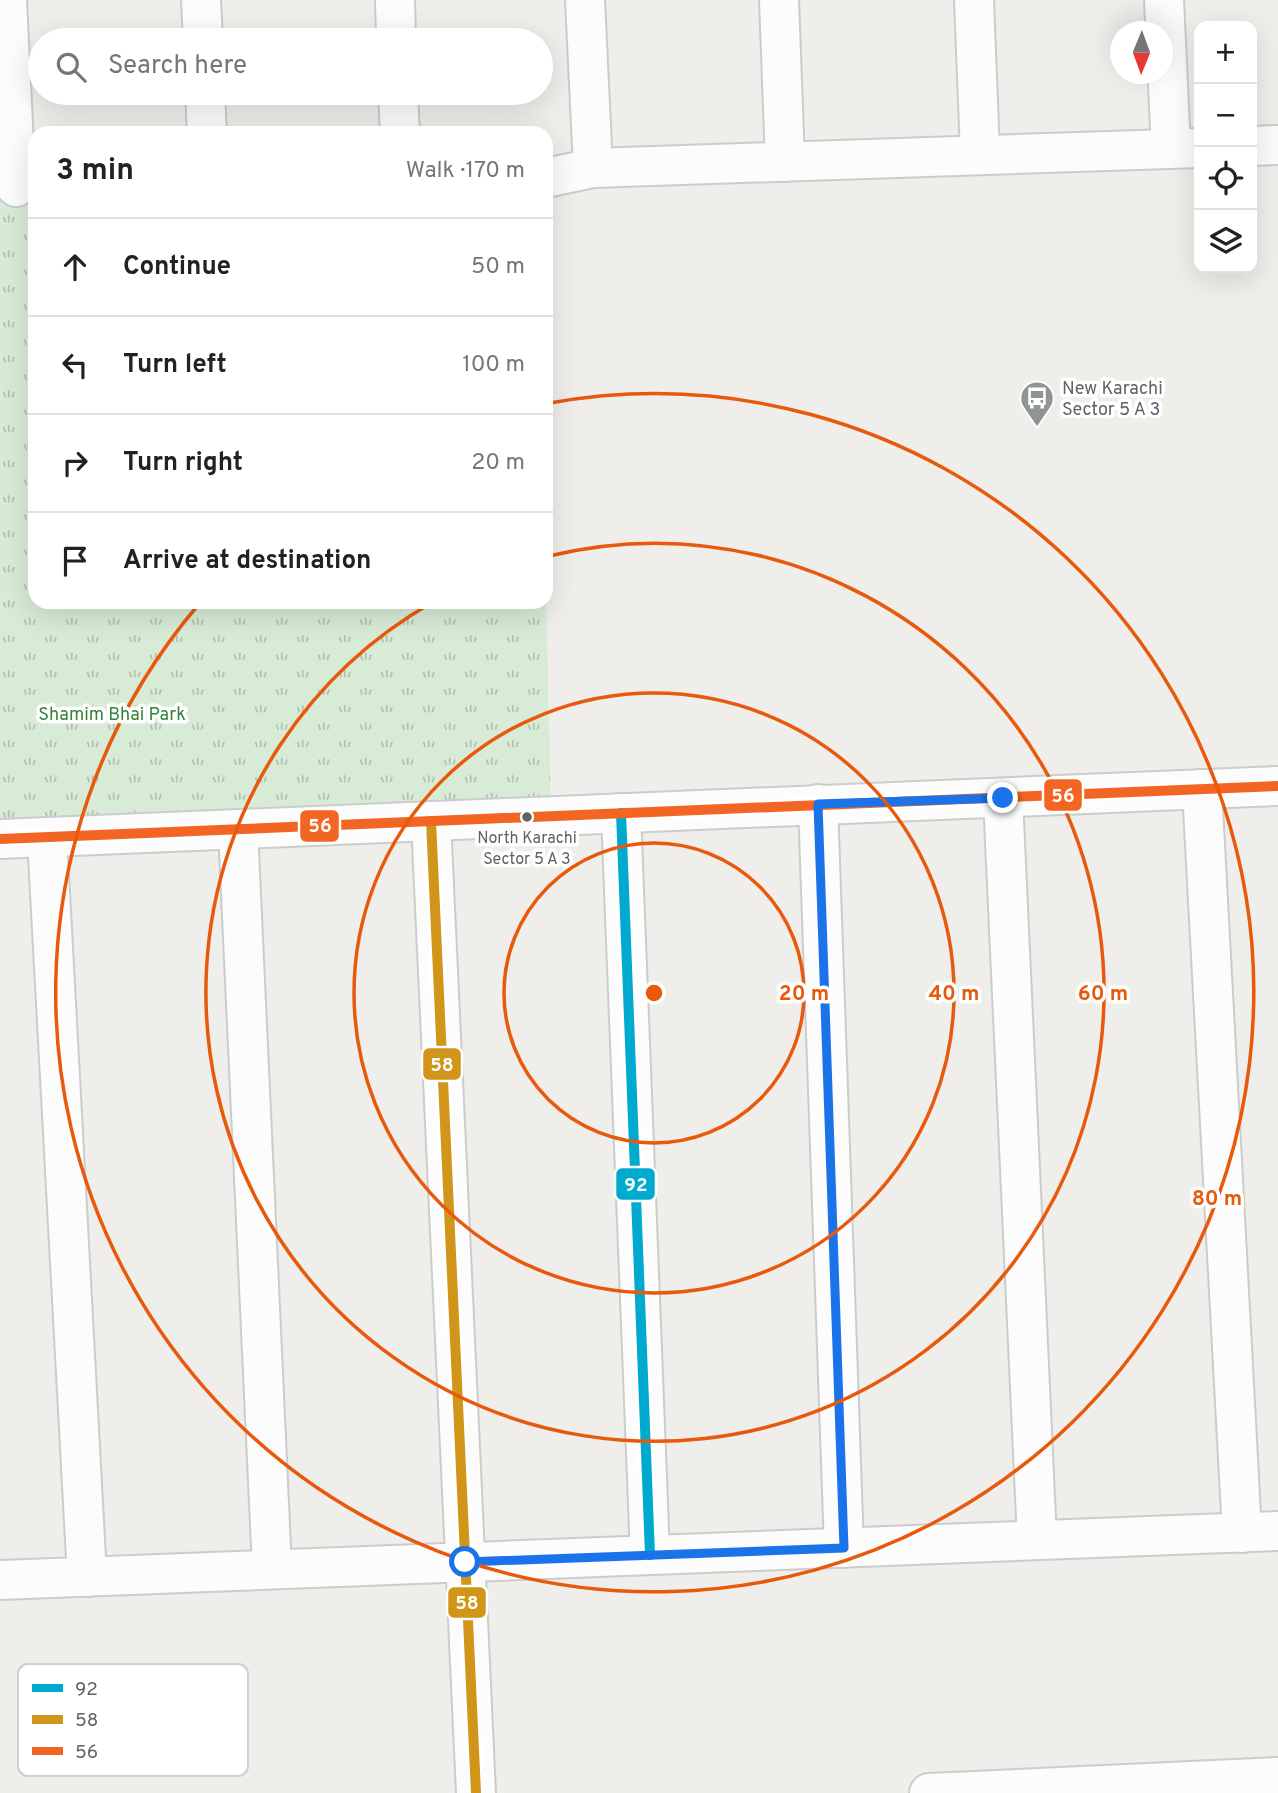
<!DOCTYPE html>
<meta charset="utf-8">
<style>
:root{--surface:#fff;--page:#f6f6f6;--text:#222;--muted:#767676;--line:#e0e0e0}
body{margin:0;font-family:Overpass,sans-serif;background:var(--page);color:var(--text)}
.controls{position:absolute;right:21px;top:21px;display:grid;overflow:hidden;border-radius:14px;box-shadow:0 7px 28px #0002}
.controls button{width:63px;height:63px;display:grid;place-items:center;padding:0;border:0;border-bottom:2px solid var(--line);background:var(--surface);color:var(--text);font:35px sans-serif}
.compass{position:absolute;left:1110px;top:21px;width:63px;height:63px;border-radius:50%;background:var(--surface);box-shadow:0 7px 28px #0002;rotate:181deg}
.stop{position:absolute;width:21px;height:21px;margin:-16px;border:5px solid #1a73e8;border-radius:50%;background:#fff}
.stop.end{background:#1a73e8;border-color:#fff;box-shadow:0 2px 7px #0008}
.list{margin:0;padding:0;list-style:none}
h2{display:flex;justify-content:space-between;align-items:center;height:91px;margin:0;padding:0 28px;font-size:30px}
h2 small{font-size:23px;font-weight:400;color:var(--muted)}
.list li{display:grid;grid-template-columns:46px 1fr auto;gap:21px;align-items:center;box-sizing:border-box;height:98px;padding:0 28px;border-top:2px solid var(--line)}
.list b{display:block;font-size:26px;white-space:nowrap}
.list em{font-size:23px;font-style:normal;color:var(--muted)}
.icon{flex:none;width:38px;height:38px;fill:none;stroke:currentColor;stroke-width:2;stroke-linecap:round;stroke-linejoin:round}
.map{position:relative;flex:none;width:1278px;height:1793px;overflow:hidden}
.search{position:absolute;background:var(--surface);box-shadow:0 7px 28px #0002;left:28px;top:28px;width:525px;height:77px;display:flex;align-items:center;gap:18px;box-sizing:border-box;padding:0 24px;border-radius:38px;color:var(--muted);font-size:26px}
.panel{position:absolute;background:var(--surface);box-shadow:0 7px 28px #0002;left:28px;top:126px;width:525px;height:483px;border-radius:21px}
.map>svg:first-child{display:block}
.park{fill:url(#park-tufts)}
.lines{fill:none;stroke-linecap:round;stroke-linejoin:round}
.minor-casing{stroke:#cbcccc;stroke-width:42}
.minor{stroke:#fdfcfc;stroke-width:38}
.bus-1-casing{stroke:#fff;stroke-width:16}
.bus-2-casing{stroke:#fff;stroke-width:16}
.bus-3-casing{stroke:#fff;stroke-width:16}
.bus-1{stroke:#00a9ce;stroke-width:10}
.bus-2{stroke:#d1951a;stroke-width:10}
.bus-3{stroke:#f26522;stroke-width:10}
.route{stroke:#1a73e8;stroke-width:9}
.ring{fill:none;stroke:#e8590c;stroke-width:3.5}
.bus-dot{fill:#5f6368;stroke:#fff;stroke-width:2.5}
.labels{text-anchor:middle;stroke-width:7;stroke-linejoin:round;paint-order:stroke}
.bus-label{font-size:16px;fill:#5f6368;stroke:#fff}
.poi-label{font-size:18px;fill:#5f6368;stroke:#fff;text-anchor:start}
.park-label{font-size:18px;fill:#348238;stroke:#fff}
.key{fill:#fff;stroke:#cfd0d2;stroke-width:2}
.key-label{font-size:19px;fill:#5f6368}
.centre{fill:#e8590c;stroke:#fff;stroke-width:3.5}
.ring-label{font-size:21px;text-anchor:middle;font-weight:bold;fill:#e8590c;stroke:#fff;stroke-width:7;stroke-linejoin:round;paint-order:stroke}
.line-badge{stroke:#fff;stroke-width:2.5}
.badge-label{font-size:19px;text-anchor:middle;font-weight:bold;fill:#fff}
</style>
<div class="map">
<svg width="1278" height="1793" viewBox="0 0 1278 1793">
<defs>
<pattern id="park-tufts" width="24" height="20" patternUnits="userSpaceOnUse" patternTransform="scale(1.75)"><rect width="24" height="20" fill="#d8ebd6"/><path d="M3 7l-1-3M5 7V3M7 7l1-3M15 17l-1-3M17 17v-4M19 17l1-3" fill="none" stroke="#b2c2b1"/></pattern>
</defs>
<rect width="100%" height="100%" fill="#efeeea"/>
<path class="park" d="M35,192v410h511v-10l5,223 -551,13v-635z"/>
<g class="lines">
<g class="minor-casing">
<g id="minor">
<path d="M7,0l9,187"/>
<path d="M201,0l2,40"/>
<path d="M395,0l1,40"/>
<path d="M585,0l8,168"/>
<path d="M779,0l6,162"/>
<path d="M974,0l6,154"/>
<path d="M1164,0l7,148"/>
<path d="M205,93l2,40"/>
<path d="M398,93l2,40"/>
<path d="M1252,146l26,-1"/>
<path d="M546,178l47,-10 606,-20"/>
<path d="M1202,789l40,744"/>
<path d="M1003,798l34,742"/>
<path d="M818,804l26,744"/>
<path d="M621,813l29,742"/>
<path d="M431,821l45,972"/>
<path d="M238,829l34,740"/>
<path d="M47,837l40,740"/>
<path d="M0,839l1278,-53"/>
<path d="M0,1580l1278,-49"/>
<path d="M929,1793l349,-16"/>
</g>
</g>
<use href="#minor" class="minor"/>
<g class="bus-1-casing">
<path id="bus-1" d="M621,813l29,742"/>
</g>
<g class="bus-2-casing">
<path id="bus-2" d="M431,821l45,972"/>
</g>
<g class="bus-3-casing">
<path id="bus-3" d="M0,839l1278,-53"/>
</g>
<use href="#bus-1" class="bus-1"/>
<use href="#bus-2" class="bus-2"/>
<use href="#bus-3" class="bus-3"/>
</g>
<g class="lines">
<path class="route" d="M465,1562l379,-14 -26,-744 185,-6"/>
</g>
<g class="ring">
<circle cx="654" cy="993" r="150"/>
<circle cx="654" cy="993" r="300"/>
<path d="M549 556A449 449 0 1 1 433 602"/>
<path d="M550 403A599 599 0 1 1 199 604"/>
</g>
<defs>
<g id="bus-pin" transform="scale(1.75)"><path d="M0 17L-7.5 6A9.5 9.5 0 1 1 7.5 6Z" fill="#919496" stroke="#fff"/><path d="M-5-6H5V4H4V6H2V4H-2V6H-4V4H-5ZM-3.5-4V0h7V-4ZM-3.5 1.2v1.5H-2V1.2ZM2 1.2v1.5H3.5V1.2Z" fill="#fff"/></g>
</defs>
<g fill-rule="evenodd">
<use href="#bus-pin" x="1037" y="398"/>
</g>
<circle class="bus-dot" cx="527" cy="817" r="6"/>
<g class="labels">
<g class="bus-label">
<text x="527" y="843">North Karachi<tspan x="527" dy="21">Sector 5 A 3</tspan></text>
</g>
<g class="poi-label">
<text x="1062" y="394">New Karachi<tspan x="1062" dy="21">Sector 5 A 3</tspan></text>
</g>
<g class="park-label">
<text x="112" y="720">Shamim Bhai Park</text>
</g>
</g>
<rect x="18" y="1664" width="230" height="112" rx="10" class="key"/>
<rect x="32" y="1684" width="31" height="8" fill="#00a9ce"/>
<rect x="32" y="1715" width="31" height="9" fill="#d1951a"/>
<rect x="32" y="1747" width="31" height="8" fill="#f26522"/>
<g class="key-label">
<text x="75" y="1695">92</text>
<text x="75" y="1726">58</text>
<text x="75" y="1758">56</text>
</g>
<circle cx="654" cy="993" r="10" class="centre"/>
<g class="ring-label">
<text x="804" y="1000">20 m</text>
<text x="954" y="1000">40 m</text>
<text x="1103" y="1000">60 m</text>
<text x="1217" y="1205">80 m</text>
</g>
<g class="line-badge">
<rect x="1043" y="778" width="40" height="34" rx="7" fill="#f26522"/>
<rect x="299" y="809" width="41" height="34" rx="7" fill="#f26522"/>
<rect x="422" y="1047" width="40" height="34" rx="7" fill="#d1951a"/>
<rect x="615" y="1167" width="41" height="34" rx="7" fill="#00a9ce"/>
<rect x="447" y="1586" width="40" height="33" rx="7" fill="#d1951a"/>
</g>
<g class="badge-label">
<text x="1063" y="802">56</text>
<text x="320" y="832">56</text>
<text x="442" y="1071">58</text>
<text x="636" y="1191">92</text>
<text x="467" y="1609">58</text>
</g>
</svg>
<div class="controls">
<button>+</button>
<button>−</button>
<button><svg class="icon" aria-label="locate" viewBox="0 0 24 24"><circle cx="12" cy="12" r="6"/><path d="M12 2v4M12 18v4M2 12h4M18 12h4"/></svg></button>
<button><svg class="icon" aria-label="layers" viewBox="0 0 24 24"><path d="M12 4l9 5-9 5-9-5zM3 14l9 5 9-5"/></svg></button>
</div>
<svg class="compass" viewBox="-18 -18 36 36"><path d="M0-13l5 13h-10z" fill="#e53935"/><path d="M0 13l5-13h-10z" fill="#767676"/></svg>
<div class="stop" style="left:465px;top:1562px"></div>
<div class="stop end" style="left:1003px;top:798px"></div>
<div class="search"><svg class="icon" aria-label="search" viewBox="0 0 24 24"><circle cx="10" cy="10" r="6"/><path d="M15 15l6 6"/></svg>Search here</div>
<section class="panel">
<h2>3 min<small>Walk · 170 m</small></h2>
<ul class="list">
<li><svg class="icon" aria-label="ahead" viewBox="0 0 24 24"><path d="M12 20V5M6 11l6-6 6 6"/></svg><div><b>Continue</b></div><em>50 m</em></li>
<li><svg class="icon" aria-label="left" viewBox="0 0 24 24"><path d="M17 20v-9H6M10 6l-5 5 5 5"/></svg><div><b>Turn left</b></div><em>100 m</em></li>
<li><svg class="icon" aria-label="right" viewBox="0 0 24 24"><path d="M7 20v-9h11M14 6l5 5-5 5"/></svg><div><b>Turn right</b></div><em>20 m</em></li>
<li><svg class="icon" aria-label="arrive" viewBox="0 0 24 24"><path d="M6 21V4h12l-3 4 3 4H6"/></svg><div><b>Arrive at destination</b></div></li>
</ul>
</section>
</div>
